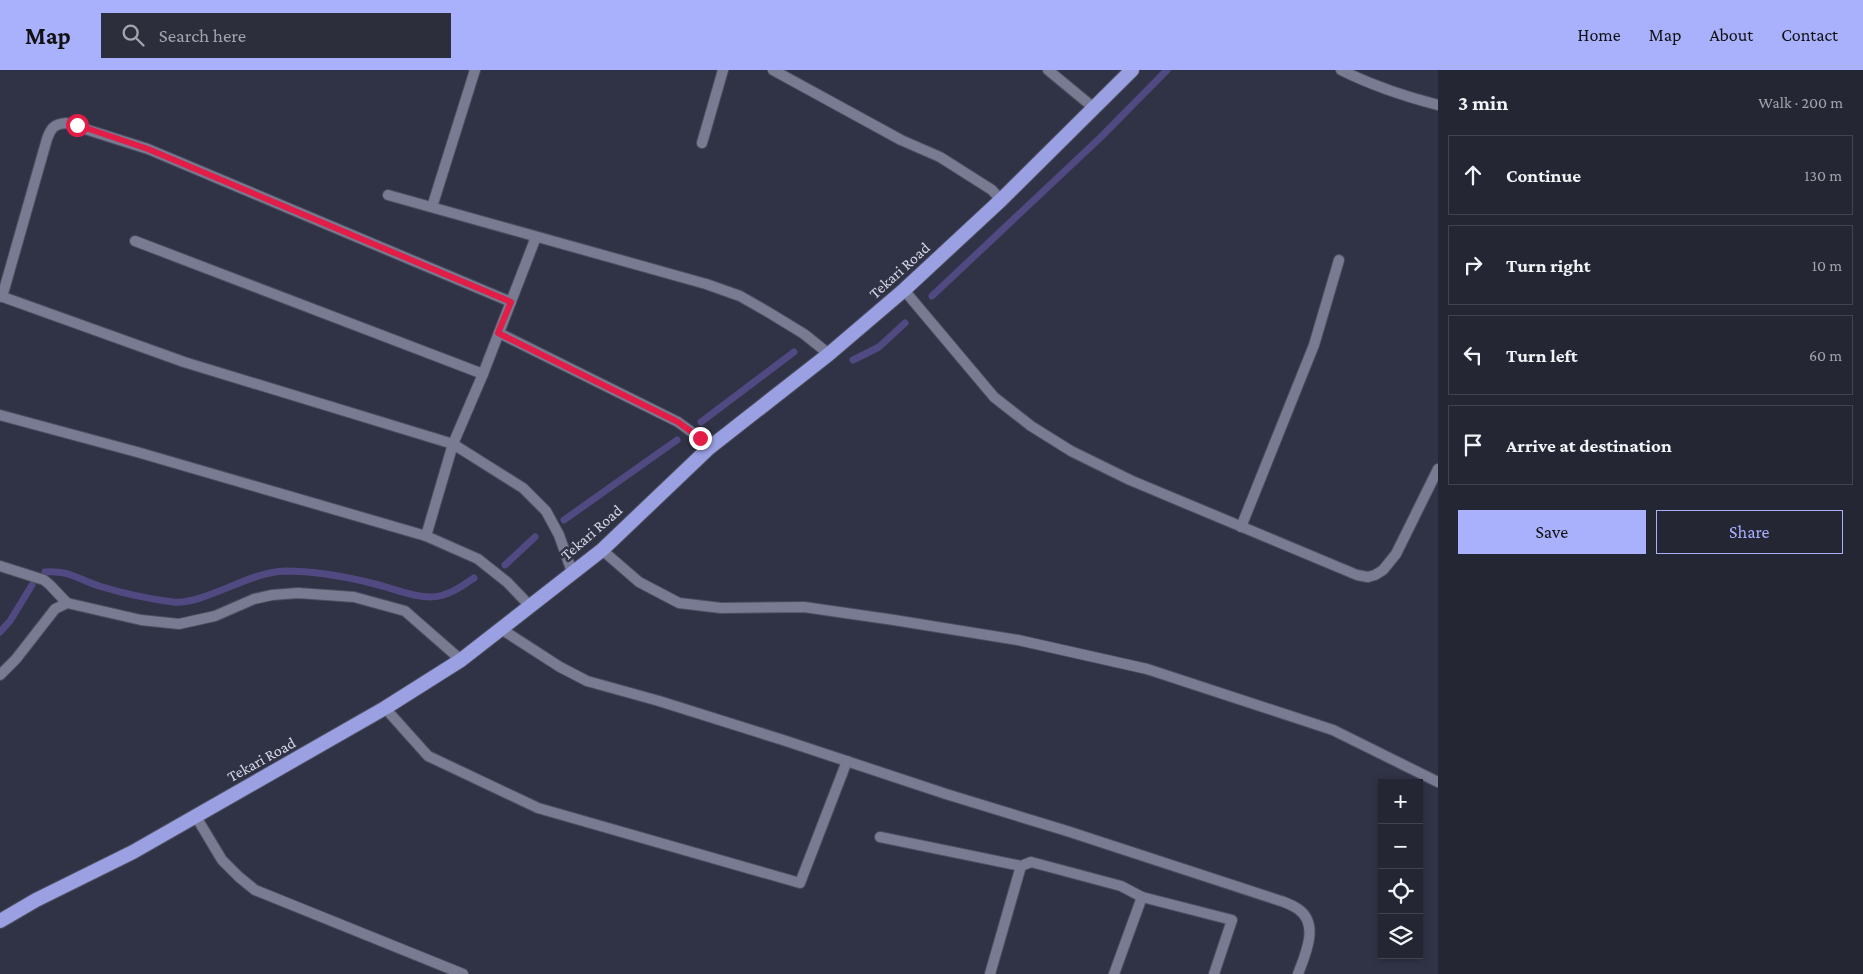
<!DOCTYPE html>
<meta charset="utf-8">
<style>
:root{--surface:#242634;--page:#2c2e3c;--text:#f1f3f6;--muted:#a3a5ac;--line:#41434f;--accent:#a9b0fc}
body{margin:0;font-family:"Crimson Pro",serif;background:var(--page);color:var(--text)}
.controls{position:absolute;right:15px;bottom:15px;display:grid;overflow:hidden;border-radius:0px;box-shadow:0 2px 8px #0003}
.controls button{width:45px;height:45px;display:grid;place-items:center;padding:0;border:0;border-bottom:1px solid var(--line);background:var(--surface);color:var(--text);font:25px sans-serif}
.stop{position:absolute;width:15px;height:15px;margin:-11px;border:4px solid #e11d48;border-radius:50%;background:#fff}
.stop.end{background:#e11d48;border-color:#fff;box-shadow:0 1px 5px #0008}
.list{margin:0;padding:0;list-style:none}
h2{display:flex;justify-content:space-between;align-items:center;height:65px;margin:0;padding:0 20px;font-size:21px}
h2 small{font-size:16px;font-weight:400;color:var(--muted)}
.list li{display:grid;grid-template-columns:32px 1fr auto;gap:15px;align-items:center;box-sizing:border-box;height:80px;margin:0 10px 10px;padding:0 10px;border:1px solid var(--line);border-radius:0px}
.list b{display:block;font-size:19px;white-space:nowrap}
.list em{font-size:16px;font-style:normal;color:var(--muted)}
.actions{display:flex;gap:10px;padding:15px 20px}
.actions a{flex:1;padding:11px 0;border:1px solid var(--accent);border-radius:0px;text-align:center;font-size:18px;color:var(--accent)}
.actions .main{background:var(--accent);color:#111}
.icon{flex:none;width:28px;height:28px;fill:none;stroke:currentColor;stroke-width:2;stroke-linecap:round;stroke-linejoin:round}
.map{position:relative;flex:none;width:1438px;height:904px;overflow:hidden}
header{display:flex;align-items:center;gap:30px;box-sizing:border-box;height:70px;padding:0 25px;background:var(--accent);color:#111}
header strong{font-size:24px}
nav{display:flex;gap:28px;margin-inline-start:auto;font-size:18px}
.search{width:350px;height:45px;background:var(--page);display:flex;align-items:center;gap:12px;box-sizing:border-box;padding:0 18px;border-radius:0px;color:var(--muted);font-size:19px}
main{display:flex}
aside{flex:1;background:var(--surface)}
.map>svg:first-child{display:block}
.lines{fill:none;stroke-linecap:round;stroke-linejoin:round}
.stream{stroke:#514982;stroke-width:7}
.minor-casing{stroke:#4d4f60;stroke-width:12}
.trunk-casing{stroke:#4d4f60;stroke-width:16}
.minor{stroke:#787b92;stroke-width:10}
.trunk{stroke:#9aa0e2;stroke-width:14}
.route{stroke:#e11d48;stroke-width:6}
.labels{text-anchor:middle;stroke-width:5;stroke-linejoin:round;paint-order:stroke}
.street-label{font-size:16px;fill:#d5d7e4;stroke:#303246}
</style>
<header>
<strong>Map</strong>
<div class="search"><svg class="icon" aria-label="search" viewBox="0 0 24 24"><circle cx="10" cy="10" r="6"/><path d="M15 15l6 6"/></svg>Search here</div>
<nav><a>Home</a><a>Map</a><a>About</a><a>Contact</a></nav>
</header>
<main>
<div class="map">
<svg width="1438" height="904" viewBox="0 0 1438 904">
<rect width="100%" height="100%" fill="#303246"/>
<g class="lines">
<g class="stream">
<path d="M932,226l169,-159 66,-67"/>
<path d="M853,290l26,-13 26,-24"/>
<path d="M701,352l93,-70"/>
<path d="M564,450l113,-80"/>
<path d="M505,495l30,-28"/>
<path d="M45,502c23,-2 33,7 54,14 23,7 50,13 74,16 31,3 75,-30 112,-31 29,0 58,5 86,12 19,4 39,14 59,14 17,0 31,-10 44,-19"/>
<path d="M0,562l10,-11 22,-36"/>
</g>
<g class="minor-casing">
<g id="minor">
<path d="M773,0l128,70 39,17 52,33 9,10"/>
<path d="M1048,0l46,38"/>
<path d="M1341,0c32,16 62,26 97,35"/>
<path d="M702,73l21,-73"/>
<path d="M388,125l318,89 34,12 28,16 36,22 25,20"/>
<path d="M432,137l43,-137"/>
<path d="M135,171l348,133"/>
<path d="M904,220l90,107 37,29 40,25 59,29 227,95 11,2 7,-2 8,-5 13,-16 42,-85"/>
<path d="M0,226l184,66 269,82 70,44 23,23 13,24 13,37"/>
<path d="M2,227l45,-158c4,-11 7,-15 19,-16l82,26 363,153"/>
<path d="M499,263l179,89 22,16 9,10"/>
<path d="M0,345l137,37 289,84 52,23 29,23 23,24"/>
<path d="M1241,457l73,-182 25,-85"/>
<path d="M426,466l27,-92 30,-70 53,-137"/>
<path d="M602,480l37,32 40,21 42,5 83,-1 90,13 124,20 129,29 186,61 105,52"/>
<path d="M0,496l44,14 6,5 17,18"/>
<path d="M501,559l59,38 27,14 72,20 124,39 163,54 121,37 217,71c5,2 10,4 14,7 22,15 7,46 0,65"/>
<path d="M0,605l16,-16 39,-50 12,-6 74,17 38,4 36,-8 39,-17 18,-4 26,-2 56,4 51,14 56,49"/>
<path d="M385,638l43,48 110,52 262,75 47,-122"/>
<path d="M195,745l27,45 17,17 16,13 208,84"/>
<path d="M880,767l141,29 10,-4 90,24 21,11 90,23 -18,54"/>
<path d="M990,904l31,-108"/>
<path d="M1114,904l28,-77"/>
</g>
</g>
<g class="trunk-casing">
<path id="trunk" d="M0,851l36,-21 97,-48 252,-144 76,-48 141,-110 107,-102 120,-94 75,-64 97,-90 131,-130"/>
</g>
<use href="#minor" class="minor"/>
<use href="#trunk" class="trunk"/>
</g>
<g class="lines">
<path class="route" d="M77,55l71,24 363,153 -13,31 180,89 22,16"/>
</g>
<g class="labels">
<g class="street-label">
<text transform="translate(899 200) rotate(-42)" y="6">Tekari Road</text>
<text transform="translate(591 462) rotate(-41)" y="6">Tekari Road</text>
<text transform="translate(261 689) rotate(-29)" y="6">Tekari Road</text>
</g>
</g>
</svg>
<div class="controls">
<button>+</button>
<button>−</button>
<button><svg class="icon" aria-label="locate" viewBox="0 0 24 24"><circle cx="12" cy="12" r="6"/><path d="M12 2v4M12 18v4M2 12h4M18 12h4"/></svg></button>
<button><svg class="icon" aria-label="layers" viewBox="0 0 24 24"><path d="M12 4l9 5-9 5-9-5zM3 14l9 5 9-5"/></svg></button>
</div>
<div class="stop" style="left:77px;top:55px"></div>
<div class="stop end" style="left:700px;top:368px"></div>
</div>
<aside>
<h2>3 min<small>Walk · 200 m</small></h2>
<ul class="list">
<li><svg class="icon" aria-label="ahead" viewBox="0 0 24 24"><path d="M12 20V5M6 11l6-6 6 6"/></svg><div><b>Continue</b></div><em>130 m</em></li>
<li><svg class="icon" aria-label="right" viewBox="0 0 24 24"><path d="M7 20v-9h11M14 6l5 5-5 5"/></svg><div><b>Turn right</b></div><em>10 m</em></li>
<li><svg class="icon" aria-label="left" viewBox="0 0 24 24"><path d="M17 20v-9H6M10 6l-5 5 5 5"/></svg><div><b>Turn left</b></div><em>60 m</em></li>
<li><svg class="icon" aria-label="arrive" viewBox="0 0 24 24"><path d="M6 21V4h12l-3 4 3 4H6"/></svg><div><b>Arrive at destination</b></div></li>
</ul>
<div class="actions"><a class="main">Save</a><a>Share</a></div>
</aside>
</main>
